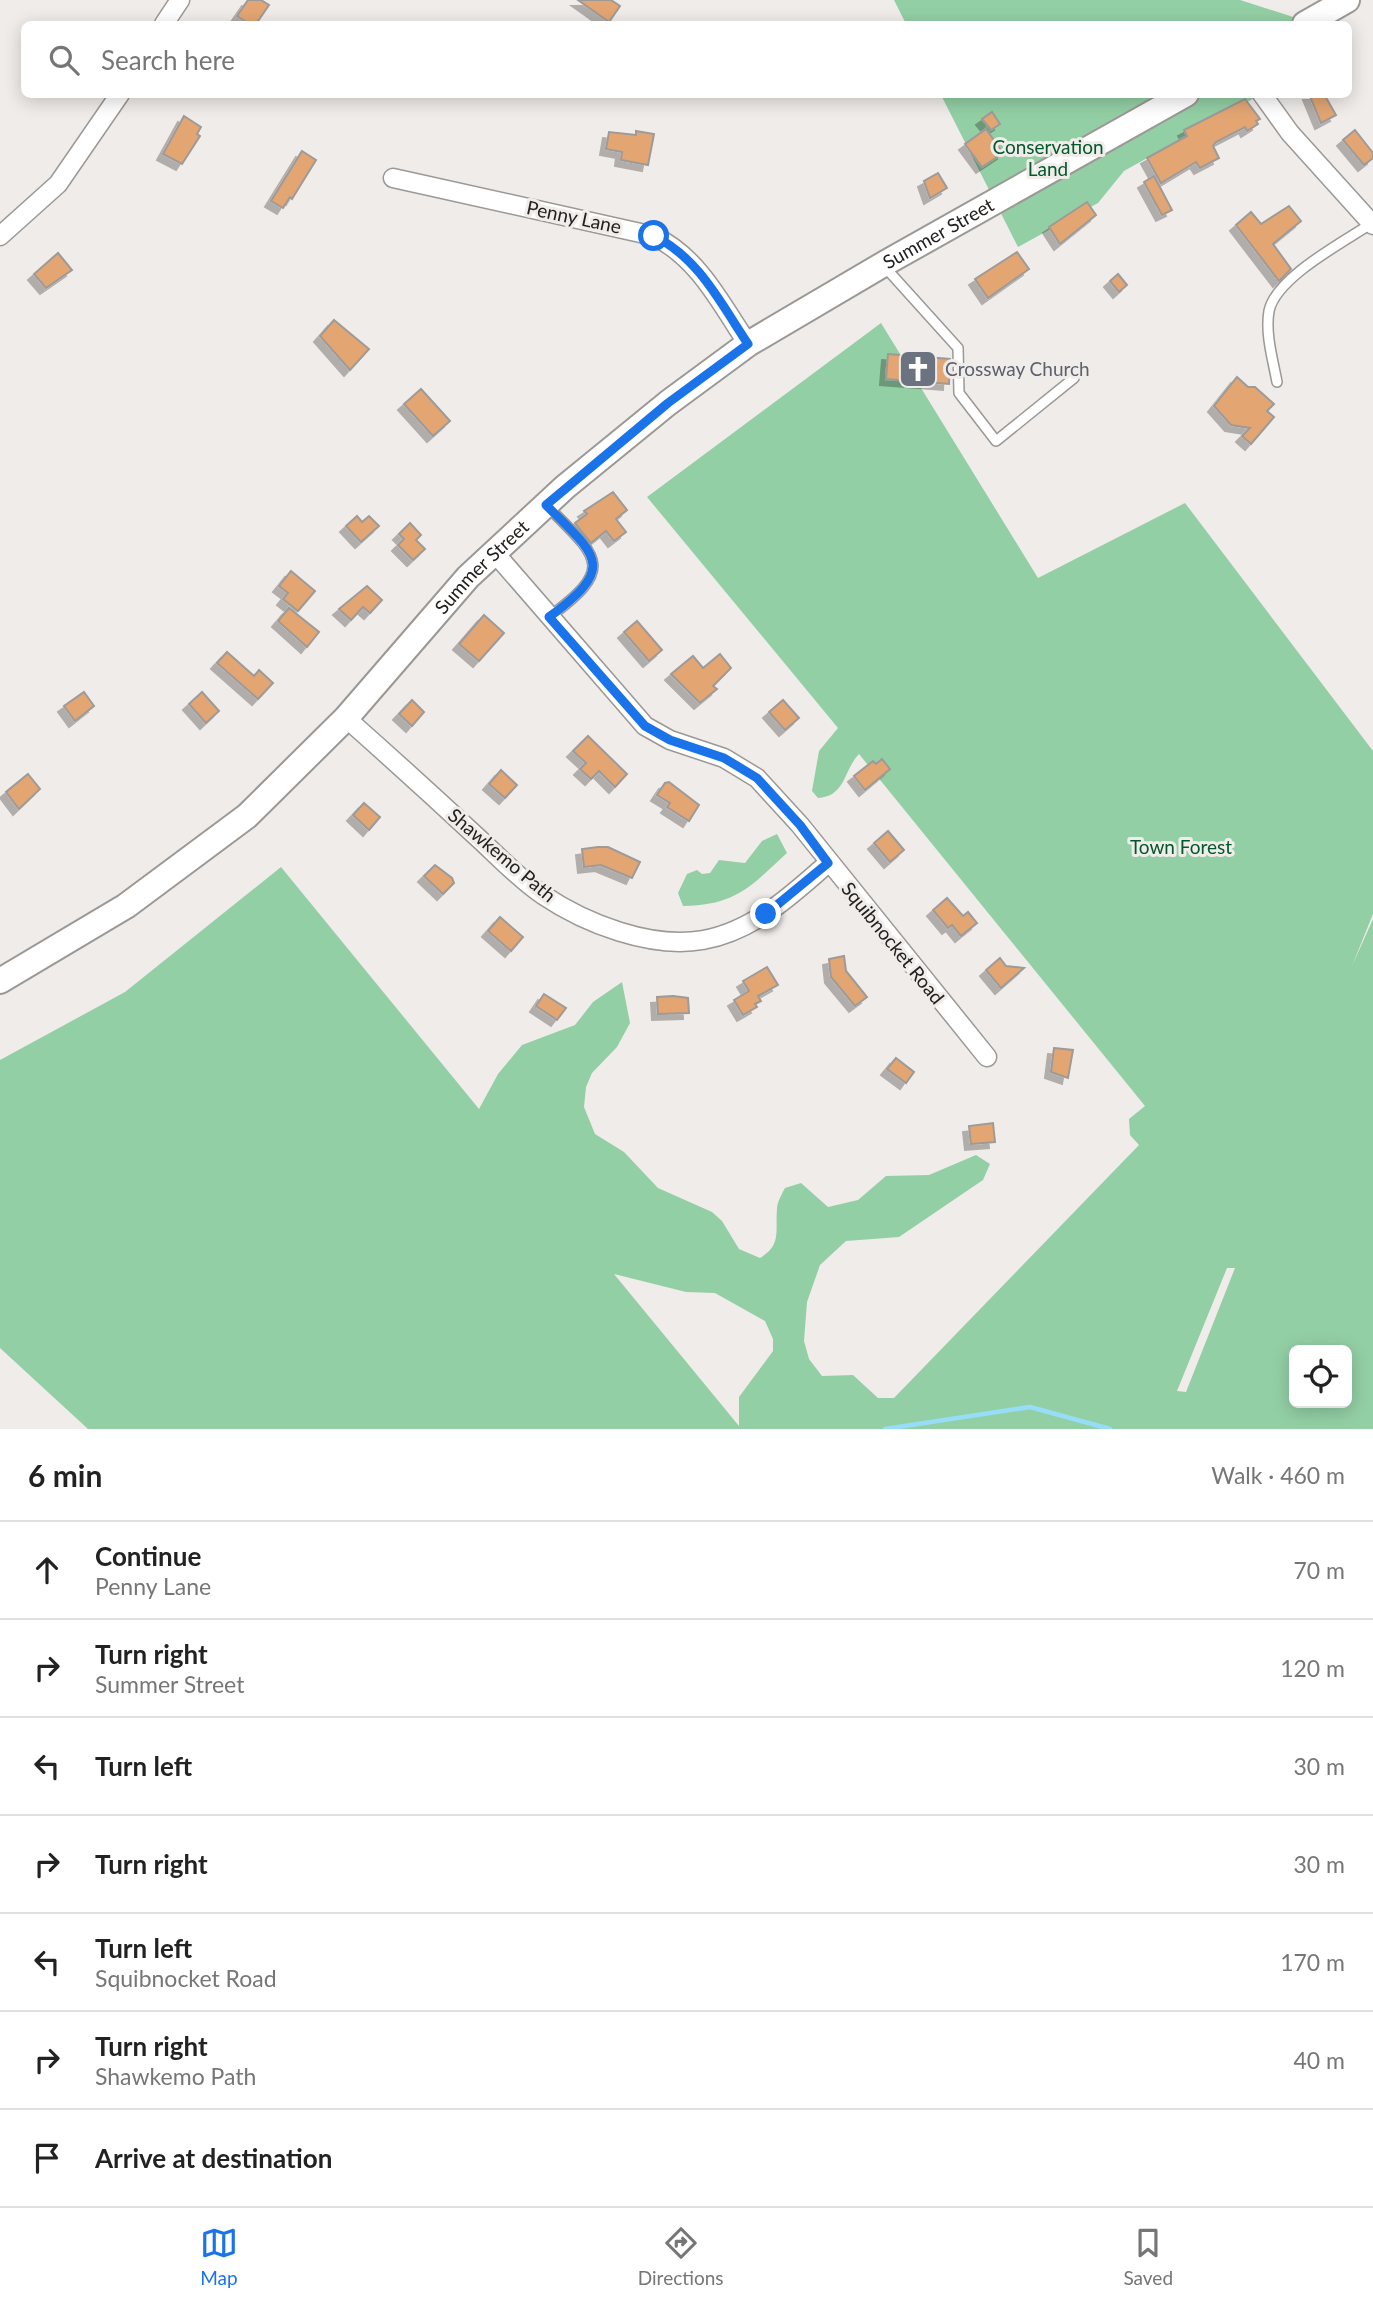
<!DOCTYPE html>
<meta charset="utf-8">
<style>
:root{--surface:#fff;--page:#f2f2f2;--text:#222;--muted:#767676;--line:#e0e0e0;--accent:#1a73e8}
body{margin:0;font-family:Lato,sans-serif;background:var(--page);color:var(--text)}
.controls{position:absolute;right:21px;bottom:21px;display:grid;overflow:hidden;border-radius:10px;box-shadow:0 4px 18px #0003}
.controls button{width:63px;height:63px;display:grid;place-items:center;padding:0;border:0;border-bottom:2px solid var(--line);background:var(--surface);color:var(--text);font:35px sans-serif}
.stop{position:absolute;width:21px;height:21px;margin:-16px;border:5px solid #1a73e8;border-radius:50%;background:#fff}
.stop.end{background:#1a73e8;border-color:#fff;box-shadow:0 2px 7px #0008}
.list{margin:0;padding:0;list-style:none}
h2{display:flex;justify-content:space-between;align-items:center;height:91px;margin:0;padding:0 28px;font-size:30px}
h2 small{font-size:23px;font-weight:400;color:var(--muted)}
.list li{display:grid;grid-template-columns:46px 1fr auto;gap:21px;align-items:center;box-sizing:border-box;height:98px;padding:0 28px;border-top:2px solid var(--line)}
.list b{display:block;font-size:26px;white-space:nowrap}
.list p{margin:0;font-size:23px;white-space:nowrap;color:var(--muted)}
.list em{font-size:23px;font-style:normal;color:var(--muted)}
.icon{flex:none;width:38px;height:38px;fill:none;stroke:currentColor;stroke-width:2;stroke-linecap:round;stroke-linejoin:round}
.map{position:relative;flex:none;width:1373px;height:1429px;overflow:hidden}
.search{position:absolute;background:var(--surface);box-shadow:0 4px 18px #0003;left:21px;right:21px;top:21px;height:77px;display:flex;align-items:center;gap:18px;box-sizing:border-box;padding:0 24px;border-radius:10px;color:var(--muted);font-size:26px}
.sheet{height:777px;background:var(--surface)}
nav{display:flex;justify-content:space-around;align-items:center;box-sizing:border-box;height:98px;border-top:2px solid var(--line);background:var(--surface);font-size:19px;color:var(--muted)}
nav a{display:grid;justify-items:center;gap:4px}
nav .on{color:var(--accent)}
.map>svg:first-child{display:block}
.green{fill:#93cfa5;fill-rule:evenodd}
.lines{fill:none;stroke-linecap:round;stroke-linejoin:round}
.stream{stroke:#98ddf8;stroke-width:4.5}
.building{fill:#e3a673;stroke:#9e9a97;stroke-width:2;filter:url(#shadow)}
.service-casing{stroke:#9b9895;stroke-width:12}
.minor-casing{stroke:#9b9895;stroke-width:21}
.secondary-casing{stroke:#9b9895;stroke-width:28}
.service{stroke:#fff;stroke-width:9}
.minor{stroke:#fff;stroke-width:18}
.secondary{stroke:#fff;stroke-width:24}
.route{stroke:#1a73e8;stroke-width:9}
.labels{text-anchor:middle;stroke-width:6;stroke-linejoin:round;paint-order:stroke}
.park-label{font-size:19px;fill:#01582d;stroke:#f0ece9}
.street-label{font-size:19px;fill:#232120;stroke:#f0ece9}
.worship-label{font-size:19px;fill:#5b616d;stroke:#f0ece9;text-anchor:start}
</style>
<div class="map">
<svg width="1373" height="1429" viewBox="0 0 1373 1429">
<defs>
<filter id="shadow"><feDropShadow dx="-6" dy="6" stdDeviation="0" flood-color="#0004"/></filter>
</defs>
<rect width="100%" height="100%" fill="#f0ece9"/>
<g class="green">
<path d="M894,0h346l75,24h-409z"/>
<path d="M941,95h319l-136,76 -26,32 -80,44z"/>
<path d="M881,323l157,255 147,-75 188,248v163l-21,52 21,-47v510h-1285l-88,-81v-288l125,-68 156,-125 198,242 19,-35 24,-29 53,-20 18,-23 29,-20 8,41 -13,24 -25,26 -6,14 -2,20 11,27 29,18 34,36 54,24 10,9 17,28 21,9c22,-13 15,-27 17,-49 0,-7 5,-15 8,-21l16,-5 27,24 30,-7 28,-24 43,-1 47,-20 14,9 -7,16 -84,57 -53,4 -26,24 -13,37 -3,39 5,18 13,17 31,-1 25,23h16l245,-253 -9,-10 -1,-16 16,-13 -286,-352c-16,17 -13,42 -41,44l-6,-7 7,-40 19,-23 -191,-231zM1227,1268h8l-49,124 -9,-1zM614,1274l72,18 29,1 50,28 8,18v12l-34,46v29zM1294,1350h53v53h-53z"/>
<path d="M777,834l10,19c-37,34 -51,52 -104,53l-5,-13 9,-19 10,-4 5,4 8,-1 9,-13 26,3 17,-22z"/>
</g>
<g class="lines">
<path class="stream" d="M885,1429l145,-22 80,22"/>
</g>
<g class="building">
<path d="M248,0h13l8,5 -13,19h-7l-12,-8z"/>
<path d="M578,0h33l9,6 -11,16z"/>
<path d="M1309,94h15l12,21 -15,8z"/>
<path d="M1245,99l15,20 -4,2 2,3 -11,7 -2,-4 -29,15 -3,4 6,12 -19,10 -4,-6 -35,21 -14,-25 40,-22 -3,-6z"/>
<path d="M992,112l8,12 -9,6 -9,-11z"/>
<path d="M184,116l17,11 -4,7 3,2 -18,28 -19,-10z"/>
<path d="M986,129l17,24 -21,14 -17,-23z"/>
<path d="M1355,130l18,23v5l-9,7 -21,-25z"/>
<path d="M636,131l18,3 -6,31 -27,-5 1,-8 -16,-3 3,-17 27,3z"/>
<path d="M302,151l14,9 -24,39 -2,-2 -7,11 -12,-7z"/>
<path d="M938,173l9,15 -17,10 -6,-17z"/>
<path d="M1154,176l18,34 -10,5 -18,-33z"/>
<path d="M1087,202l9,13 -36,29 -11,-17z"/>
<path d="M1289,206l12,15 -28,23 18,25 -12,12 -43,-56 15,-13 10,12z"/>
<path d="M1017,252l12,17 -41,29 -13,-19z"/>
<path d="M58,253l14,17 -26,18 -12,-14z"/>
<path d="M1118,274l9,11 -8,7 -9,-11z"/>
<path d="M334,320l35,29 -19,21 -30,-34z"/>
<path d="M888,354l62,5 -1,25 -63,-5z"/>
<path d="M1237,377l11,10h7l19,17 -7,7 7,6 -23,27 -9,-8 8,-8 -19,-3 -17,-19z"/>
<path d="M421,389l29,32 -17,15 -29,-32z"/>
<path d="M613,492l14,18 -11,9 10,13 -12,9 -8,-10 -15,12 -16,-20 12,-9 -3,-3z"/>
<path d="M357,516l5,6 7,-6 10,10 -18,16 -15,-16z"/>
<path d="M410,523l11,12 -5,5 9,9 -12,11 -15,-15 6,-6 -5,-5z"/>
<path d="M291,571l24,20 -17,20 -15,-12 5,-6 -9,-7z"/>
<path d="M367,586l15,14 -12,13 -7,-6 -12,13 -12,-11z"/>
<path d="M289,608l30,24 -12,15 -29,-26z"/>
<path d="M484,615l20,18 -25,28 -20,-17z"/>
<path d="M637,621l25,29 -13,11 -25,-29z"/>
<path d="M227,652l27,24 5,-6 14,13 -15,16 -41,-36z"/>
<path d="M720,654l11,14 -18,18 4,3 -17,14 -29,-29 22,-18 10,12z"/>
<path d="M84,692l10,14 -19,15 -11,-15z"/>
<path d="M202,692l17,19 -13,12 -17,-19z"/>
<path d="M412,700l12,12 -12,14 -13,-12z"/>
<path d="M783,700l16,18 -14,12 -16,-18z"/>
<path d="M588,736l39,38 -12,13 -16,-16 -8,8 -11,-10 6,-6 -13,-12z"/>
<path d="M882,759l8,10 -25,21 -11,-14 19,-15 3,3z"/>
<path d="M501,770l16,15 -12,13 -16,-14z"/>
<path d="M28,774l12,15 -21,20 -13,-17z"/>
<path d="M669,782l30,23 -10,16 -22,-14 3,-4 -13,-8 8,-12z"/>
<path d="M364,803l16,14 -11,13 -16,-15z"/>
<path d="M888,831l16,19 -14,12 -16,-19z"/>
<path d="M598,847h10l32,15 -8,16 -31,-13 -17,2 -2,-18z"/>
<path d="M435,865l17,13 2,5 -11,11 -19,-18z"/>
<path d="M947,898l16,18 5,-4 9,11 -16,13 -9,-11 -4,3 -15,-18z"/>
<path d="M500,917l23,20 -12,14 -23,-20z"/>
<path d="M844,956l2,15 21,26 -12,9 -24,-29 -2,-18z"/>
<path d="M1000,958l6,8 18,2 -23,20 -15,-18z"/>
<path d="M767,967l11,18 -20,11 3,5 -6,3 2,3 -14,8 -9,-15 15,-9 -6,-10z"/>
<path d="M544,994l22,14 -9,12 -21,-14z"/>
<path d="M673,996l15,2 1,15 -31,1 -1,-17z"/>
<path d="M1054,1048l19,2 -5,28 -17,-6z"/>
<path d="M896,1058l18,14 -8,11 -19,-14z"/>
<path d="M993,1123l2,19 -24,2 -2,-18z"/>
</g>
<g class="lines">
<g class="service-casing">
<g id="service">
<path d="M884,266l74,82 1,45 37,48 78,-63"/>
<path d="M1277,382c-4,-22 -12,-48 -8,-71 7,-34 75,-69 103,-88"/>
<path d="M547,506c52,52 69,62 2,111"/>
</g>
</g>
<g class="minor-casing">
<g id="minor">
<path d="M164,24l16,-24"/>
<path d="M1262,94l28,39 83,92"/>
<path d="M393,178l261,58c45,22 67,68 94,108"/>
<path d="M0,236l58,-52 62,-90"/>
<path d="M494,552l151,174 25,14 54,18 33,20 43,47 187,232"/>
<path d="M346,718c44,39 87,78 130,118 21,19 43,43 67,59 43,29 108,54 160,45 50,-9 89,-45 125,-77"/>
</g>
</g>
<g class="secondary-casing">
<g id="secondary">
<path d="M1305,24l42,-24"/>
<path id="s1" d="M0,981l126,-75 121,-90 99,-98 122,-141 97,-90 103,-84 80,-59 141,-83 297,-167"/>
</g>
</g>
<use href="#service" class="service"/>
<use href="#minor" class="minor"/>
<use href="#secondary" class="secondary"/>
</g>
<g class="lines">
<path class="route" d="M654,236c45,22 67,68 94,108l-80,59 -122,102c52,52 71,62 3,112l96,109 25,14 54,18 33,20 43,47 28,38 -62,51"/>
</g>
<defs>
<g id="church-square" transform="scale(2.0125)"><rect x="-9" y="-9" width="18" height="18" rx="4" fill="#6b7280" stroke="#f0ece9"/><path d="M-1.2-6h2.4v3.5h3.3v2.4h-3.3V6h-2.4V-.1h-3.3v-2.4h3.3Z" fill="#fff"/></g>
</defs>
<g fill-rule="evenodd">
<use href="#church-square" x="918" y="369"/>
</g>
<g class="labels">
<g class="park-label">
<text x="1048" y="154">Conservation<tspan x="1048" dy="22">Land</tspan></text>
<text x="1181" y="854">Town Forest</text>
</g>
<g class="street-label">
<text transform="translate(574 217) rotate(12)" y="7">Penny Lane</text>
<text dy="7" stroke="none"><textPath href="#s1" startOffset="1208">Summer Street</textPath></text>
<text dy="7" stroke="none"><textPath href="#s1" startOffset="640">Summer Street</textPath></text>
<text transform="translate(502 855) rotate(40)" y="7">Shawkemo Path</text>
<text transform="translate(893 943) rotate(51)" y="7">Squibnocket Road</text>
</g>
<g class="worship-label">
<text x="945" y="376">Crossway Church</text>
</g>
</g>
</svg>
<div class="controls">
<button><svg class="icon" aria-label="locate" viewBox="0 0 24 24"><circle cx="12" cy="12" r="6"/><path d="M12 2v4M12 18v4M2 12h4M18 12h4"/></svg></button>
</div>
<div class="stop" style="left:654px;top:236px"></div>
<div class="stop end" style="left:766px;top:914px"></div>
<div class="search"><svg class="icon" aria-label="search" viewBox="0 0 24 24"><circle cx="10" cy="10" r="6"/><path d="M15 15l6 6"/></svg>Search here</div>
</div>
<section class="sheet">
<h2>6 min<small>Walk · 460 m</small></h2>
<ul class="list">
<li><svg class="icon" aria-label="ahead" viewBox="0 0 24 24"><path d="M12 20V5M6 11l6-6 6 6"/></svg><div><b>Continue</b><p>Penny Lane</p></div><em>70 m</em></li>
<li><svg class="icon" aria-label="right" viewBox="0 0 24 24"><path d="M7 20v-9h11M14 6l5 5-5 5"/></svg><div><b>Turn right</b><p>Summer Street</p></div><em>120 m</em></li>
<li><svg class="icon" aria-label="left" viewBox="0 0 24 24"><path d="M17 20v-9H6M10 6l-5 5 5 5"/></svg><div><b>Turn left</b></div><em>30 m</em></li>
<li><svg class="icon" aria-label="right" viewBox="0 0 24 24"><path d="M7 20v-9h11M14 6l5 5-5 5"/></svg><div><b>Turn right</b></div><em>30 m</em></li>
<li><svg class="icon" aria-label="left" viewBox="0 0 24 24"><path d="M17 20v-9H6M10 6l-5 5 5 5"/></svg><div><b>Turn left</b><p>Squibnocket Road</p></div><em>170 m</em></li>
<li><svg class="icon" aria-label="right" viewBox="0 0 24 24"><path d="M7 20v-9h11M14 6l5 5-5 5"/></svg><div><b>Turn right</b><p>Shawkemo Path</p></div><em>40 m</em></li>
<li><svg class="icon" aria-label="arrive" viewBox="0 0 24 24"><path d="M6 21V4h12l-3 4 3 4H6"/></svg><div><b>Arrive at destination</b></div></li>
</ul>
</section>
<nav>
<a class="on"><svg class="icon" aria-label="map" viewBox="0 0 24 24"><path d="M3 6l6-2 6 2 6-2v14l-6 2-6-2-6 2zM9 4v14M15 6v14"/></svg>Map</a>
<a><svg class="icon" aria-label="directions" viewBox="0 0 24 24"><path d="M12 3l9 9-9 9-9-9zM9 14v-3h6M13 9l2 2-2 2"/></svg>Directions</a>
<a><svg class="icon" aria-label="saved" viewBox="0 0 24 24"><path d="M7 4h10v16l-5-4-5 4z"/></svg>Saved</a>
</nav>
